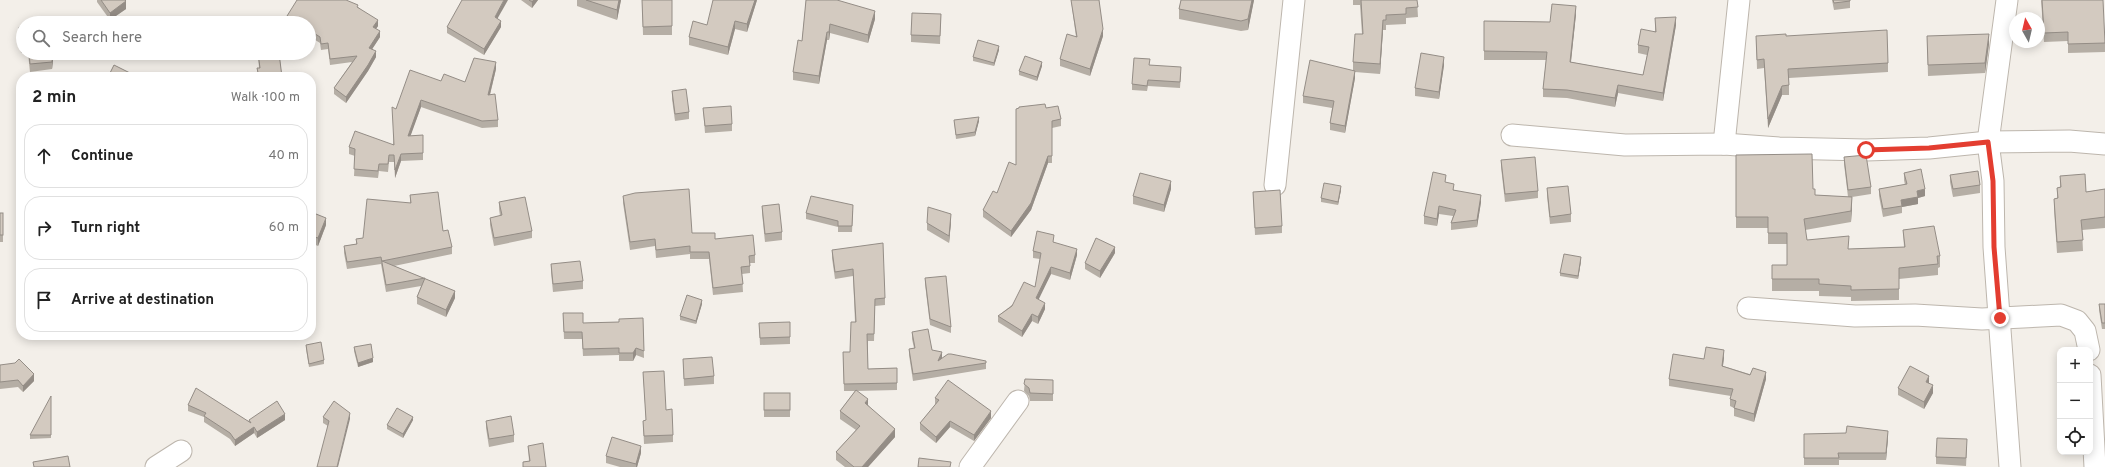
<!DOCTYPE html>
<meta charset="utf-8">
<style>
:root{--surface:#fff;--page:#f2f2f2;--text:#222;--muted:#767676;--line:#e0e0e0}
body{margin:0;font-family:Overpass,sans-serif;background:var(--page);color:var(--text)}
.controls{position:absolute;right:12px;bottom:12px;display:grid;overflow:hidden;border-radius:8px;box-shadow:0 2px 10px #0003}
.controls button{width:36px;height:36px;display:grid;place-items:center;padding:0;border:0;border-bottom:1px solid var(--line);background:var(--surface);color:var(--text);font:20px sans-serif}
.compass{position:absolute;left:2009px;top:12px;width:36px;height:36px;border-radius:50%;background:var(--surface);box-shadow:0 2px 10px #0003;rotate:352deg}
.stop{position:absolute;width:12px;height:12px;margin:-9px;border:3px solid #e33d30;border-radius:50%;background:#fff}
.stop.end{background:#e33d30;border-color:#fff;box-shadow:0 1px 4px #0008}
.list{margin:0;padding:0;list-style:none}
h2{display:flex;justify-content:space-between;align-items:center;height:52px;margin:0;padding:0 16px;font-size:17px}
h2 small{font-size:13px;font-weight:400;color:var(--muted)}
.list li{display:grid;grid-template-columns:26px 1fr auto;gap:12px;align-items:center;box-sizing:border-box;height:64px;margin:0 8px 8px;padding:0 8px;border:1px solid var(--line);border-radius:16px}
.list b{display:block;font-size:15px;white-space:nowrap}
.list em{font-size:13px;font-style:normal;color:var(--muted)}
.icon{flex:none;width:22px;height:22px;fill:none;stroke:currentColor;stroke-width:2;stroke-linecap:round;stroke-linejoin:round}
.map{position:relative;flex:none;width:2105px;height:467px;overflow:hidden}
.search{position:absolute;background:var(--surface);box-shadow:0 2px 10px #0003;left:16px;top:16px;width:300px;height:44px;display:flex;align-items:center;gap:10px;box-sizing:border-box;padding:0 14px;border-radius:22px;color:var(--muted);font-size:15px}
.panel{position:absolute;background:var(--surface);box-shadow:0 2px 10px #0003;left:16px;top:72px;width:300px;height:268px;border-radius:16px}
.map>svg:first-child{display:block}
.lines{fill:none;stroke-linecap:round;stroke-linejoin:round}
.street-casing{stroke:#bdb6ad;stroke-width:23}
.street{stroke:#fff;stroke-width:21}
.wall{fill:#b5aea5}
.shaded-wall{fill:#948d86}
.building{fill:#d3cac0;stroke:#948d86}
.route{stroke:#e33d30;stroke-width:5}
</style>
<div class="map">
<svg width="2105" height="467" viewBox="0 0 2105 467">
<rect width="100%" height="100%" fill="#f3efe9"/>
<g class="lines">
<g class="street-casing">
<g id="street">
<path d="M2007,0l-19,142 5,39 1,66 16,220"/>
<path d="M1512,135l113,10 99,-1 55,4 87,2 63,-2 59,-6 81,-1 36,3"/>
<path d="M1724,144l15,-144"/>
<path d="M1275,185l19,-185"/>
<path d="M1748,308l107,8 60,-1 67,4 79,-4 16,6 8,10 4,19"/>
<path d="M2090,375l5,92"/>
<path d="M156,467l25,-16"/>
<path d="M970,467l48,-66"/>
</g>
</g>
<use href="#street" class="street"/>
</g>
<g class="wall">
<path d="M97,0h28l1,9 -16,11 -13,-18z"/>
<path d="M521,0h17l-6,8z"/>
<path d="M577,0h44l-4,20 -40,-14z"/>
<path d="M642,0l30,26v9h-29z"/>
<path d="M757,0l-10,32 -12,-3 -7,26 -39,-10v-8l18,-12z"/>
<path d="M806,0l69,19 -7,24 -38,-10 -1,7h-2l-8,44 -26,-4v-8l9,-31z"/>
<path d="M1071,0h28l4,36 -13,40 -30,-10v-7l16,-22z"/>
<path d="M1181,0h73l-6,30 -7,1 -62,-12v-10z"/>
<path d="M1353,0h64l1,17 -12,1v6l-20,1v5h-3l-3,44 -25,-2v6l-10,55 -15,-3v-7l2,-15 -29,-5v-7l50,-26v-8l9,-28 -2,-29h-7z"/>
<path d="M1832,0h18v8l-16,2z"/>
<path d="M2041,0l64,43v9l-37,1v-12l-24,1z"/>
<path d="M358,7l20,19 -2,3 4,8 -8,12 4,8 -8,14 -22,32 -12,-9v-6l18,-26 -22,3 -2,-16 -7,1 -1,-7 -11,-7v-13h-21l-1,-1v-6z"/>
<path d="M941,14l-1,30 -29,-2v-7z"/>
<path d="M1576,14l-5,48 72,13 4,-20 -9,-2v-8l17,-14v-13l21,7 -13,76 -45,-8 -3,14 -48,-9 -24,-1v-8l3,-29h-62v-39l66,1z"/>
<path d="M497,19l4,8 -17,28 -37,-22v-6z"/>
<path d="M19,27h4v25l-2,1 -2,-19z"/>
<path d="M1756,36h30l102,27v9l-99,6v17h-7l-14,33 -4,-60 -7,1z"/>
<path d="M1927,36l62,8 -4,29 -57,3z"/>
<path d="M999,50l-5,16 -21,-5v-4z"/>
<path d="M28,53h25v7l-1,9 -22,3z"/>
<path d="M258,53h21l3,24h-24l-1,-9h2z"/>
<path d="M1150,65l31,7 -1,16 -32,-2 -1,5 -15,-1v-6z"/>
<path d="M1444,65l-5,34 -24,-3v-8z"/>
<path d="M1042,66l-5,15 -18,-6v-4z"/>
<path d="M496,69l-6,26 8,25v7l-16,1 -61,-21 -11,29 13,-1v25l-22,1 -6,17 -1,-16h-5l-1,10 -9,-1 -1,7 -24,-2 1,-20 -6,-2v-7l44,-2 3,-36 45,-28 24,1z"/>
<path d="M672,91l17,21v7l-14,2 -3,-22z"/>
<path d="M703,108l29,16v7l-27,2z"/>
<path d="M1046,108l15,11v7l-9,2v35h-4l-17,47 -20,27 -28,-20v-7l14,-17 19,-28z"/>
<path d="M954,120l25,1 -4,15 -19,3z"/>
<path d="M1736,155l77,34 2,6 33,2 -4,-33v-7l27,30v7l-19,3 -1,25 -46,8 2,10 42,9 55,-2 -1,-17 37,26v11l-2,1v7l-39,4v21l-48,1v-4l-32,-1v-5h-47v-26h15v-21h-19v-16h-32z"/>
<path d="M1501,160l37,31v7l-33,4 -4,-35z"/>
<path d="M1904,173l21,23 -7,2v6l-16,3v6l-19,4 -4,-21v-7l26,-4 -1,-5z"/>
<path d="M1950,175l30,10v8l-27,4 -3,-15z"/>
<path d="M2060,176l26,16 19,-3v39l-23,2 1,21 -26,2 -3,-44v-10l3,-1v-10l3,-1z"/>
<path d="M1446,183l8,7 27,12 -4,25 -26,3v-7l2,-7 -14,-2 -2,12 -13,-2v-8z"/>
<path d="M1547,188l24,26v8l-21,2 -3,-28z"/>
<path d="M1171,189l-7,23 -31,-8v-8z"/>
<path d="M1341,190l-3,15 -17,-3v-4z"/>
<path d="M1253,192l29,34v7l-27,2z"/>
<path d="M410,195l33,36 9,16v7l-58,12 61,25v7l-9,19 -29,-13v-7l4,-11 -35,6 -5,-28 -34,5 -3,-16v-7l12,-2v-5l7,-1 47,-35z"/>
<path d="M623,196l69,37 23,6 40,16v8h-5v10l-8,1 1,18 -30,3 -4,-36h-19v-5l-34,4 -1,-12 -25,4 -7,-47z"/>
<path d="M499,202l33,29v7l-38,8 -4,-21v-7l10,-2 -1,-7z"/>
<path d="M762,206l20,26v8l-17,2 -3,-29z"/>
<path d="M853,211l-1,21h-14v-5l-32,-8v-6z"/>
<path d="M311,212l15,13 -8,21 -7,-3z"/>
<rect x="0" y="213" width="3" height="29"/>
<path d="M951,222l-2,21 -22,-13v-7z"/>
<path d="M1054,242l23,13 -7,25 -19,-6 -13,25 7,10 -7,15 -6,-3 -10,16 -24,-15v-6l37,-29 5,-28 -7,-1v-7z"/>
<path d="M832,250l53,48v7l-10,1 -1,35h-6v28l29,-1v22l-41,1 12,14 27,32 -27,30h-23l-9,-7v-8l20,-22 -16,-11v-8l15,-20h-11l-1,-39h7l5,-30 -2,-46 -18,3 -3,-21z"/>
<path d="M1115,253l-15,25 -15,-9v-6z"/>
<path d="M1581,261l-3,18 -18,-3v-3z"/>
<path d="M551,264l32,17v8l-30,3 -2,-20z"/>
<path d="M925,278l26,49v6l-21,-8 -5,-41z"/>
<path d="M702,304l-6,20 -16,-4v-4z"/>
<path d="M2099,304h6v25h-3l-3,-19z"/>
<path d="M563,313l20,10 36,-1 24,-4 1,40 -8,-3 -3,6h-14v-6l-36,1 -1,-17h-18z"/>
<path d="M759,323l31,14v7l-30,1z"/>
<path d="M912,332l30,27 44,2v8l-73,12 -4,-26v-6l5,-1 -2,-9z"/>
<path d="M306,345l18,15v4l-15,3 -3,-18z"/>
<path d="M354,347l19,15 -15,5 -4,-16z"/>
<path d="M1724,357l-1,9 43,13 -12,43 -20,-6v-8l-4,-2v-7l1,-3 -62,-10v-7l35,-20z"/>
<path d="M683,359l31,17v8l-30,2z"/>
<path d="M0,365l34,16 -11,11 -5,-5 -18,2z"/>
<path d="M643,372l23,38 7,25v7l-29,2 -1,-23 3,-1z"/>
<path d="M1025,379l28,8v14h-23l-1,-5 -5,-5z"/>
<path d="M1898,388l35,5 -9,16 -26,-14z"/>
<rect x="764" y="393" width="26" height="24"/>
<path d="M935,398l56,20 -17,23 -24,-14 -14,16 -16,-13v-7l16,-19h-1z"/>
<path d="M188,405l61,16v-1h36l-28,18 -3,-5 -19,13 -5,-7 -26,-17v-5l-16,-6z"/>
<path d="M323,417l27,2 -22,7 -5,-3z"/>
<path d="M413,420l-10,18 -16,-9v-4z"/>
<path d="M486,421l28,14v7l-25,5 -3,-19z"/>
<path d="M1804,434l84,4 -2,22h-47v5h-35z"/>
<path d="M30,435h21v3l-21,1z"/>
<path d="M528,446l18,21h-23v-5l6,-1z"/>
<path d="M1967,447l-1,19 -30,-2v-7z"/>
<path d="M641,453l-4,14h-17l-14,-4v-7z"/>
</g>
<g class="shaded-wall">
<path d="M504,0h4l-13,23v-6z"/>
<path d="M534,0h4l-6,8v-6z"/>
<path d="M619,0h2l-4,20v-10z"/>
<path d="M755,0h2l-10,32v-8z"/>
<path d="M1252,0h2l-6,30v-11z"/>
<path d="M126,1v8l-16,11v-7z"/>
<path d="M1576,6v8l-6,56v-8z"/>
<path d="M875,11v8l-7,24v-8z"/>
<path d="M1676,17v8l-13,76v-8z"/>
<path d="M378,20v6l-5,7v-6z"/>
<path d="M1383,20v10l-3,44v-10z"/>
<path d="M501,21v6l-17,28v-6z"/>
<path d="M735,21v8l-7,26v-8z"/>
<path d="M830,24v9l-1,7v-8z"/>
<path d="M1103,29v7l-13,40v-7z"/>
<path d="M380,31v6l-11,17v-6z"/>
<path d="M827,32v8l-8,44v-8z"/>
<path d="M1989,34v10l-4,29v-10z"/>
<path d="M999,46v4l-5,16v-3z"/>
<path d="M376,51v6l-8,14 -22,32v-6z"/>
<path d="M53,53v7l-1,9v-7z"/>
<path d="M1444,57v8l-5,34v-7z"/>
<path d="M496,62v7l-8,33v-7z"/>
<path d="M1042,62v4l-5,15v-4z"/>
<path d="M1355,71v7l-10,55v-7z"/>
<path d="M1618,85v8l-3,14v-9z"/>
<path d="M1782,86v9l-14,33v-9z"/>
<path d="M421,100v7l-13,36v-7z"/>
<path d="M979,117v4l-4,15v-4z"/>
<path d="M401,154v7l-6,17v-8z"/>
<path d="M1048,156v7l-17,47 -20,27v-6z"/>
<path d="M1171,181v8l-7,23v-7z"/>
<path d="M1341,186v4l-3,15v-3z"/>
<path d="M1925,189v7l-7,2v6l-16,3 -1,-7 16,-9z"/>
<path d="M1481,195v7l-4,25v-7z"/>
<path d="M1852,197v12l-1,13v-11z"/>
<path d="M1439,206v8l-2,12v-7z"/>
<path d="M951,214v8l-2,21v-7z"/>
<path d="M326,218v7l-8,21v-8z"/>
<path d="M1115,247v6l-15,25v-7z"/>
<path d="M1077,249v6l-7,25v-7z"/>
<path d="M1581,257v4l-3,18v-3z"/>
<path d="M1051,267v7l-15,31v-7z"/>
<path d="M455,291v7l-9,19v-7z"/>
<path d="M702,300v4l-6,20v-3z"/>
<path d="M1045,303v6l-7,15v-7z"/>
<path d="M1032,314v7l-10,16v-6z"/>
<path d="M636,348v7l-3,6v-8z"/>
<path d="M1724,350v7l-2,16v-7z"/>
<path d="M942,352v7l-4,2z"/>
<path d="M373,358v4l-15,5v-4z"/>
<path d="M1766,372v7l-12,43v-8z"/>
<path d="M34,374v7l-11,11v-6z"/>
<path d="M1929,376v8l-3,-2z"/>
<path d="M1933,385v8l-9,16v-7z"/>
<path d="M868,399v8l-3,-4z"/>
<path d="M991,411v7l-17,23v-6z"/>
<path d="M350,413v6l-12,48h-1z"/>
<path d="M285,414v6l-28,18v-6z"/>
<path d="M413,417v3l-10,18v-4z"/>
<path d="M950,421v6l-14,16v-6z"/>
<path d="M254,427v6l-19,13v-6z"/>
<path d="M895,429v8l-27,30h-6z"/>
<path d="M1888,431v7l-2,22v-7z"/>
<path d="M641,446v7l-4,14h-1v-3z"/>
</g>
<g class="building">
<path d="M101,0h24l1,1 -16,12z"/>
<path d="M297,0h49l12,5 -1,2 21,13 -5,7 7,4 -11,17 7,3 -8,14 -22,32 -12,-9 23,-32 -27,3 -2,-16 -7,1 -1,-7 -11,-7v-7h-11l-11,-7z"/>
<path d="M462,0h42l-9,17 6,4 -17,28 -37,-22z"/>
<path d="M529,0h5l-2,2z"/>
<path d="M586,0h33l-2,10z"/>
<path d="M642,0h30v26l-29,1z"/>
<path d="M713,0h42l-8,24 -12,-3 -7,26 -39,-10 4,-16 14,4z"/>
<path d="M806,0h31l38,11 -7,24 -38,-11 -1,8h-2l-8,44 -26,-4 5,-32 4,1z"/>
<path d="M1071,0h28l4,29 -13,40 -30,-10 7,-25 10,3z"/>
<path d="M1181,0h71l-4,19 -7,2 -62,-12z"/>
<path d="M1361,0h56l1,7 -12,1v6l-20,1v5h-3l-3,44 -27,-2 2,-28h8z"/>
<path d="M1833,0h17v1l-16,2z"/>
<path d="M2042,0h61l2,43 -37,1v-12l-24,1z"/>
<path d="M1552,4l24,2 -6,56 73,13 6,-28 -11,-2 3,-16 15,3 -1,-14 21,-1 -13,76 -45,-8 -3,13 -48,-8 -24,-1 4,-37 -63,-1v-30l66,1z"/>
<path d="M912,13l29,1 -1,22 -29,-1z"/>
<path d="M19,27h4v18h-2z"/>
<path d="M1887,30l1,33 -100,6 1,16 -7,1 -14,33 -4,-60 -7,1 -1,-24 30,-2v2z"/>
<path d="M1989,34l-4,29 -57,2 -1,-29z"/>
<path d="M978,40l21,6 -5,17 -21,-6z"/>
<path d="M29,53h24l-1,9 -22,2z"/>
<path d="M258,53h21l3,24h-23l-2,-9h3z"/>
<path d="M1421,53l23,4 -5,35 -24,-4z"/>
<path d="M1025,56l17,6 -5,15 -18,-6z"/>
<path d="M474,58l22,4 -8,33 7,-1 3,26 -16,1 -61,-21 -13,36 15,-1v18l-22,1 -6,16 -1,-15h-5l-1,9h-9l-1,7 -24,-2 1,-20 -6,-2 6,-16 39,14 -2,-38 4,2 14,-39 31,11 3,-7 21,8z"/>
<path d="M1134,58l16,1 -1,6 32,2 -1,15 -32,-2 -1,6 -15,-2z"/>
<path d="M1310,60l45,11 -10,55 -15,-3 4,-22 -31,-5z"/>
<path d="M114,65l22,11 -1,1h-27z"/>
<path d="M686,89l3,23 -14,2 -3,-23z"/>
<path d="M1045,104l1,4 12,-2 3,13 -9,2v35h-4l-17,47 -20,28 -28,-21 10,-19 4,2 12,-31 7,3v-56l3,-1v-1z"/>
<path d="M731,106l1,18 -27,2 -2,-18z"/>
<path d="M979,117l-4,15 -19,3 -2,-15z"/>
<path d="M1812,154l1,35h2v6l37,2 -1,14 -47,8 3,21 42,-4 -1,13 57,-2 -2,-17 31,-4 6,30h-3l1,8 -39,4v21l-48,1v-4l-32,-2v-5h-47v-14h15v-32h-19v-16h-32v-62z"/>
<path d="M1866,155l5,32 -23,3 -4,-33z"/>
<path d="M1535,157l3,34 -33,3 -4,-34z"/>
<path d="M1921,169l4,20 -8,2 1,6 -17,3 1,6 -19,3 -4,-20 28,-5 -3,-11z"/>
<path d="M1978,171l2,14 -27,4 -3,-14z"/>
<path d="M1433,172l13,3 -1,7 9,2 -1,6 28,5 -4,25 -26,3 5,-13 -17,-4 -2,13 -13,-3z"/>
<path d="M1140,173l31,8 -7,24 -31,-9z"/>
<path d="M2085,174l1,18 19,-3v28l-24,3 2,20 -26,2 -3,-43 4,-1 -1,-10 4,-1 -1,-11z"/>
<path d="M1324,183l17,3 -3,16 -17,-4z"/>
<path d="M1568,186l3,28 -21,3 -3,-29z"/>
<path d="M689,189l3,44h23v6l38,-4 2,20 -6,1 1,10 -9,1 2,17 -30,4 -4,-36h-19v-6l-34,4 -1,-11 -25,3 -7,-46 12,-3z"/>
<path d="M1280,190l2,36 -27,2 -2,-36z"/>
<path d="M438,192l5,39 5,-1 4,17 -70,14 73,30 -9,19 -29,-13 8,-19 -39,7 -5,-28 -34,5 -3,-16 13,-2 -1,-5 7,-1 4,-39 44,4 -1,-8z"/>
<path d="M811,196l42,9 -1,21h-14v-5l-32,-8z"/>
<path d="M525,197l7,34 -38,7 -4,-20 12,-3 -3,-13z"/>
<path d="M779,204l3,28 -17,2 -3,-28z"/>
<path d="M928,207l23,7 -2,22 -22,-13z"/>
<path d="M311,212l15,6 -8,20 -7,-2z"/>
<rect x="0" y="213" width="3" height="22"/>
<path d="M1037,231l17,4 -1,7 24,7 -7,24 -19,-6 -15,31 9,5 -7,14 -6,-3 -10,17 -24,-15 14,-10 12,-24 11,5 6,-34 -8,-2z"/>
<path d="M1096,238l19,9 -15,24 -15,-8z"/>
<path d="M883,243l2,55 -10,1 -1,35h-7l1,35 29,-1v15l-53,1 -1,-32h7l1,-30h5l-3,-53 -18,3 -3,-22z"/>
<path d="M1564,254l17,3 -3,19 -18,-3z"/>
<path d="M580,261l3,20 -30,3 -2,-20z"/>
<path d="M946,276l5,51 -21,-8 -5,-41z"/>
<path d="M687,295l15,5 -6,21 -16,-5z"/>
<path d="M2099,304h6v19h-3z"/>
<path d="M563,313h20v10l36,-1v-3l24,-1 1,33 -8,-3 -3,5h-14v-5l-36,1 -1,-17h-18z"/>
<path d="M790,322v15l-30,1 -1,-15z"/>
<path d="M928,329l4,21 10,2 -4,9 10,-7h3l35,7v2l-73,11 -4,-25 6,-1 -3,-16z"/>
<path d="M321,342l3,18 -15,4 -3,-19z"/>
<path d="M371,344l2,14 -15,5 -4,-16z"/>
<path d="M1706,347l18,3 -2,16 28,9 3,-7 13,4 -12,42 -20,-6 2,-7 -6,-2 3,-10 -64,-10 4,-25 31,5z"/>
<path d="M712,357l2,19 -30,3 -1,-20z"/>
<path d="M19,359l15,15 -11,12 -5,-6 -18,2v-17l15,-2z"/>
<path d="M1910,366l19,10 -3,6 7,3 -9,17 -26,-14z"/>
<path d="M664,371l2,39 6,-1 1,26 -29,1 -1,-15 3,-1 -3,-48z"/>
<path d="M1025,379l28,1v14l-23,-1 -1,-5 -5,-4z"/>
<path d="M948,380l43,31 -17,24 -24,-14 -14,16 -16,-14 19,-23 -4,-2z"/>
<path d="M196,388l55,35 -2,-3 28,-19 8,13 -28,18 -3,-5 -19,13 -5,-7 -26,-17 2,-3 -18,-8z"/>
<path d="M856,390l12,9 -3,4 30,26 -33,38h-8l-18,-15 24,-26 -20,-15z"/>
<rect x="764" y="393" width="26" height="17"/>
<path d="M51,396v39h-21z"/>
<path d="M334,401l16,12 -13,54h-20l12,-46 -6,-4z"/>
<path d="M397,408l16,9 -10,17 -16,-9z"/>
<path d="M511,416l3,19 -25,4 -3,-18z"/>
<path d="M1847,426l41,5 -2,22h-48l1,5h-35v-24l42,-1z"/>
<path d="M612,437l29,9 -5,18 -30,-8z"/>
<path d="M1937,438l30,1 -1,19 -30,-1z"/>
<path d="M543,443l3,24h-23v-5l7,-1 -2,-15z"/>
<path d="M68,456l2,11h-36l-1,-5z"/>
<path d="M919,458l32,4 -1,5h-32z"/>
</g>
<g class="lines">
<path class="route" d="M1866,150l63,-2 59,-6 5,39 1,66 6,71"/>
</g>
</svg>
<div class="controls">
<button>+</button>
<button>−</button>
<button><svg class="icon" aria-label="locate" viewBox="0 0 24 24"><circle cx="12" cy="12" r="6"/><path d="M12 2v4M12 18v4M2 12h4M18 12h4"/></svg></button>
</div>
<svg class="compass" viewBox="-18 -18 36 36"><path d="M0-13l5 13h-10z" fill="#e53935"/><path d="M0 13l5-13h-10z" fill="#767676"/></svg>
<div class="stop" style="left:1866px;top:150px"></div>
<div class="stop end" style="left:2000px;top:318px"></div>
<div class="search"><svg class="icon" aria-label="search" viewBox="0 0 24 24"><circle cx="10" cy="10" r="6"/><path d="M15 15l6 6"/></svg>Search here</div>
<section class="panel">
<h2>2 min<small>Walk · 100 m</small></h2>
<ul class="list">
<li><svg class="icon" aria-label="ahead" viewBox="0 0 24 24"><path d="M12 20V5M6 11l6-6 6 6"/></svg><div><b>Continue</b></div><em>40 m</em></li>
<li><svg class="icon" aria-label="right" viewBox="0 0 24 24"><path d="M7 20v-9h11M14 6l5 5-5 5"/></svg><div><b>Turn right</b></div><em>60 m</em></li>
<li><svg class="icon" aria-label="arrive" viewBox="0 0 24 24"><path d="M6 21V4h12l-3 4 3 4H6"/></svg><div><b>Arrive at destination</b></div></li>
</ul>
</section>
</div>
